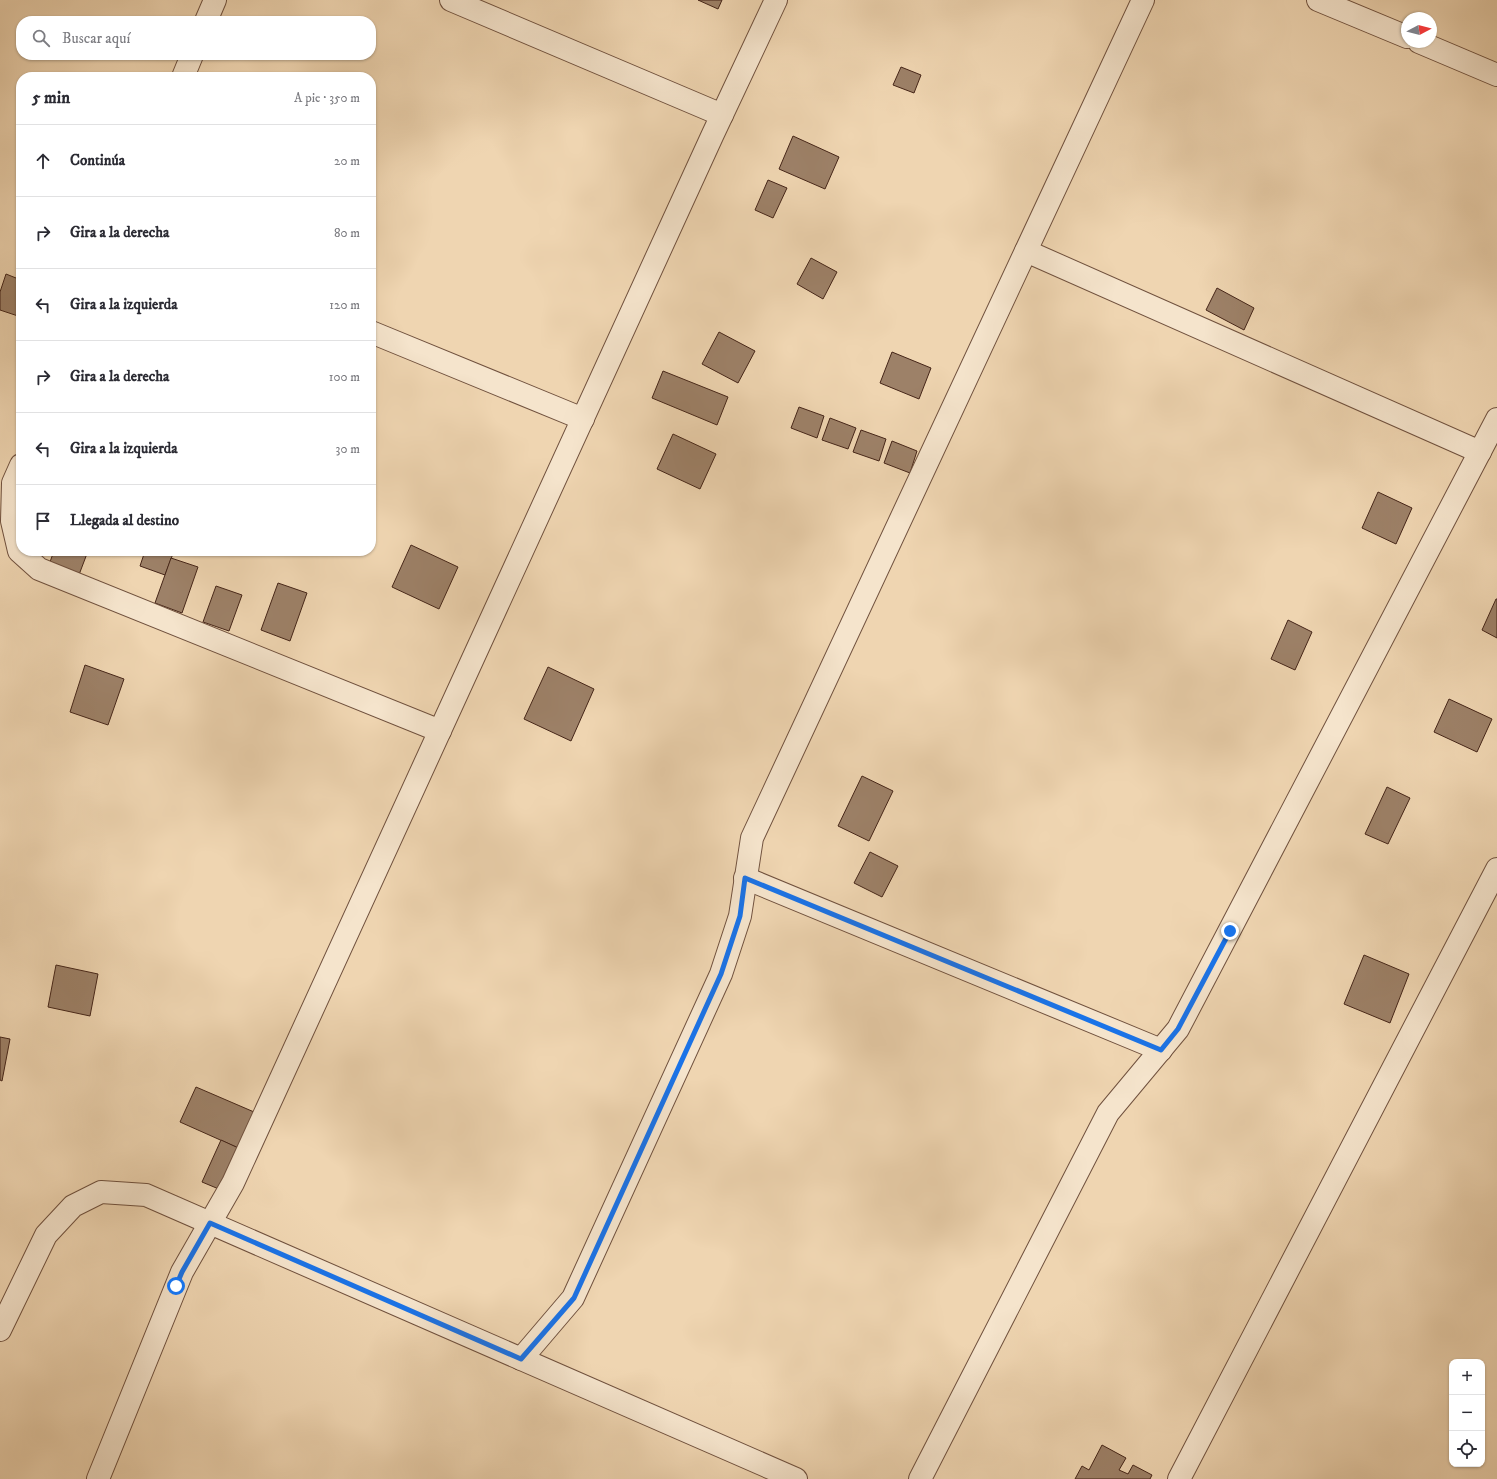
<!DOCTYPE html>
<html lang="es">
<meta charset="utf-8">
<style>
:root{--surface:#fff;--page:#f2f2f3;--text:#2b2b33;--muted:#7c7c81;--line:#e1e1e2}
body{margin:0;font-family:"IM FELL DW Pica",serif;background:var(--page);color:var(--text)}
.controls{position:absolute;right:12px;bottom:12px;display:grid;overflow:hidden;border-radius:8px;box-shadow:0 1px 3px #0004}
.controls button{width:36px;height:36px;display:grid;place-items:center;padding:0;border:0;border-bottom:1px solid var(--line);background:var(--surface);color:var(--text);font:20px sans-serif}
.compass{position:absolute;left:1401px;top:12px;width:36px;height:36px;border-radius:50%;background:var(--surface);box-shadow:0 1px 3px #0004;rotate:83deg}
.stop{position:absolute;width:12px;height:12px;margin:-9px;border:3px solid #1a73e8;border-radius:50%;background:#fff}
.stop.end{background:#1a73e8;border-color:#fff;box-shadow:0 1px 4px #0008}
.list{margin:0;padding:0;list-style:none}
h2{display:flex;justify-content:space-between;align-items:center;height:52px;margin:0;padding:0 16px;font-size:17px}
h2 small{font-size:13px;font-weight:400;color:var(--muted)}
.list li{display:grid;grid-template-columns:26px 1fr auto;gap:12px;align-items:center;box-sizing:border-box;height:72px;padding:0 16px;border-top:1px solid var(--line)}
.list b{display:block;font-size:15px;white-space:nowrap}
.list em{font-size:13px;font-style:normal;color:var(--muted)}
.icon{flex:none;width:22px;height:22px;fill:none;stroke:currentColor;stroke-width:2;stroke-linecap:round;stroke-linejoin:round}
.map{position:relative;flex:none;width:1497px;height:1479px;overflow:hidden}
.search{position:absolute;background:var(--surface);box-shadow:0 1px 3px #0004;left:16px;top:16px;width:360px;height:44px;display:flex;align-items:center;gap:10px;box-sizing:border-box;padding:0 14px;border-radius:16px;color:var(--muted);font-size:15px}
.panel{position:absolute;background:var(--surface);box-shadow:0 1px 3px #0004;left:16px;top:72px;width:360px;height:484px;border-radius:16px}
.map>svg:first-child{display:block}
.building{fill:#9d8168;stroke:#452518}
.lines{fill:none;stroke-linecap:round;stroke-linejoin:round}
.minor-casing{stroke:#70513e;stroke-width:24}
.minor{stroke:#f5e4cc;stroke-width:22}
.route{stroke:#1a73e8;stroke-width:5}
</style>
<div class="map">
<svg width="1497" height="1479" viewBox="0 0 1497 1479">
<rect width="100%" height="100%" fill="#efd5b1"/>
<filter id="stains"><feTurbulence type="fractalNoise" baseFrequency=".005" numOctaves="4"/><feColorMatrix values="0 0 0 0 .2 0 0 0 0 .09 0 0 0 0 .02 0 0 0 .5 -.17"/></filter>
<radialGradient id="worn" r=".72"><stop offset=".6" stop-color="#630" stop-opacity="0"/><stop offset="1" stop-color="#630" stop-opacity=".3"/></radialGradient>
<g class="building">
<path d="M698,0h24l-4,9z"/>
<path d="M901,67l20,8 -7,18 -21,-8z"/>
<path d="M793,136l46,21 -14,32 -46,-20z"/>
<path d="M768,180l19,8 -14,30 -18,-8z"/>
<path d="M811,258l26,14 -14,27 -26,-15z"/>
<path d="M6,274l15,6v37l-21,-7v-18z"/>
<path d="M1217,288l37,20 -10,22 -38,-20z"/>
<path d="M719,332l36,19 -17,32 -36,-19z"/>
<path d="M892,352l39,16 -12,31 -39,-16z"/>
<path d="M663,371l65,26 -11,28 -65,-27z"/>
<path d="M799,407l25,9 -7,22 -26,-10z"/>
<path d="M830,418l26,10 -8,21 -26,-9z"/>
<path d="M861,430l25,9 -7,22 -26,-9z"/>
<path d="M673,434l43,20 -16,35 -43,-20z"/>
<path d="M892,441l25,10 -7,22 -26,-10z"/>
<path d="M1378,492l34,16 -16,36 -34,-16z"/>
<path d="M411,545l47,22 -19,42 -47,-22z"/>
<path d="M54,551h34l-11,29 -30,-10z"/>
<path d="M145,551h29l-9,24 -25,-9z"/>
<path d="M171,558l27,9 -16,46 -27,-10z"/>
<path d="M278,583l29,10 -17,48 -29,-11z"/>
<path d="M216,586l26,9 -13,36 -26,-9z"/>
<path d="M1496,599h1v39l-15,-8z"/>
<path d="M1288,620l24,12 -17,38 -24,-11z"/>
<path d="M85,665l39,14 -16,46 -38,-13z"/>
<path d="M548,667l46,22 -23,52 -47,-22z"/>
<path d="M1449,699l43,20 -15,33 -43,-20z"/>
<path d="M862,776l31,15 -24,50 -31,-15z"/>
<path d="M1387,787l23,11 -22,46 -23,-10z"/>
<path d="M870,852l28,14 -16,31 -28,-14z"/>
<path d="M1364,955l45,19 -19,49 -46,-19z"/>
<path d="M56,965l42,9 -8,42 -42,-9z"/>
<path d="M0,1037l10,2 -8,42 -2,-1z"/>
<path d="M196,1087l65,28 -16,36 -65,-29z"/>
<path d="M221,1140l24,11 -19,41 -24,-10z"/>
<path d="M1102,1445l24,13 -7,12 9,4 5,-9 19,10 -2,4h-75l7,-13 7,4z"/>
</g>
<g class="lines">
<g class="minor-casing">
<g id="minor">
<path d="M451,0l271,115"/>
<path d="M1318,0l89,37"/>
<path d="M206,21l9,-21"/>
<path d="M1419,42l78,33"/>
<path d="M183,77l9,-22"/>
<path d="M1026,251l454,201"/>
<path d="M371,332l212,87"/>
<path d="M21,465l-8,18 -1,38 7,30 20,18 401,162"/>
<path d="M745,878l416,172"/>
<path d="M0,1330l46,-95 27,-29 28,-14 45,3 650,284"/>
<path d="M521,1359l52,-61 148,-324 19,-58 12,-78 391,-838"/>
<path d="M98,1479l84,-207 51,-89 480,-1049 63,-134"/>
<path d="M920,1479l188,-366 70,-84 319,-610"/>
<path d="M1179,1479l318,-610"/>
</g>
</g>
<use href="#minor" class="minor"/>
</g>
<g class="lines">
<path class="route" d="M176,1286l6,-14 28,-49 311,136 53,-61 147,-324 19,-58 5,-38 416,172 17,-21 52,-98"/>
</g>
<rect width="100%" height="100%" filter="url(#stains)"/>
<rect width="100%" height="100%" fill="url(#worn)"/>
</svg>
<div class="controls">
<button>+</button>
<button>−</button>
<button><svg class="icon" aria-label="locate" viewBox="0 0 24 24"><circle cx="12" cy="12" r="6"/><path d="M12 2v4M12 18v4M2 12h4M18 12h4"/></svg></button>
</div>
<svg class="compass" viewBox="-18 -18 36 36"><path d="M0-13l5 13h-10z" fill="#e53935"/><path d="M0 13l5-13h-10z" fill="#7c7c81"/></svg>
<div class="stop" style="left:176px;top:1286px"></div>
<div class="stop end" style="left:1230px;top:931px"></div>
<div class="search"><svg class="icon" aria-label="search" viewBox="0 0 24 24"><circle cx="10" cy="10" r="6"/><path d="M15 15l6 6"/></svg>Buscar aquí</div>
<section class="panel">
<h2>5 min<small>A pie · 350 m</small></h2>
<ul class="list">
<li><svg class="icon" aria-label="ahead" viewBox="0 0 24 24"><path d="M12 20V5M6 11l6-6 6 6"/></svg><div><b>Continúa</b></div><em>20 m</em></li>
<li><svg class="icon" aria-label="right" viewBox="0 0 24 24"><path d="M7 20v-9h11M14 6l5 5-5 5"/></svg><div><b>Gira a la derecha</b></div><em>80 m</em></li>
<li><svg class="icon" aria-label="left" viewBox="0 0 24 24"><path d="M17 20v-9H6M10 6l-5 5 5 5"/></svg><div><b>Gira a la izquierda</b></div><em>120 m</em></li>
<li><svg class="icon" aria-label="right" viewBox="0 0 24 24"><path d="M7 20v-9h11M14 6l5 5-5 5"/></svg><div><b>Gira a la derecha</b></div><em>100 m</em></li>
<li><svg class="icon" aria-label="left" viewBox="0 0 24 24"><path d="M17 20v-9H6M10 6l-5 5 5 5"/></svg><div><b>Gira a la izquierda</b></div><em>30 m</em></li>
<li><svg class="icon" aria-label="arrive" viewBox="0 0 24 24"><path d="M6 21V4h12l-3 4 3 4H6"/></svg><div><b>Llegada al destino</b></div></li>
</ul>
</section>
</div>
